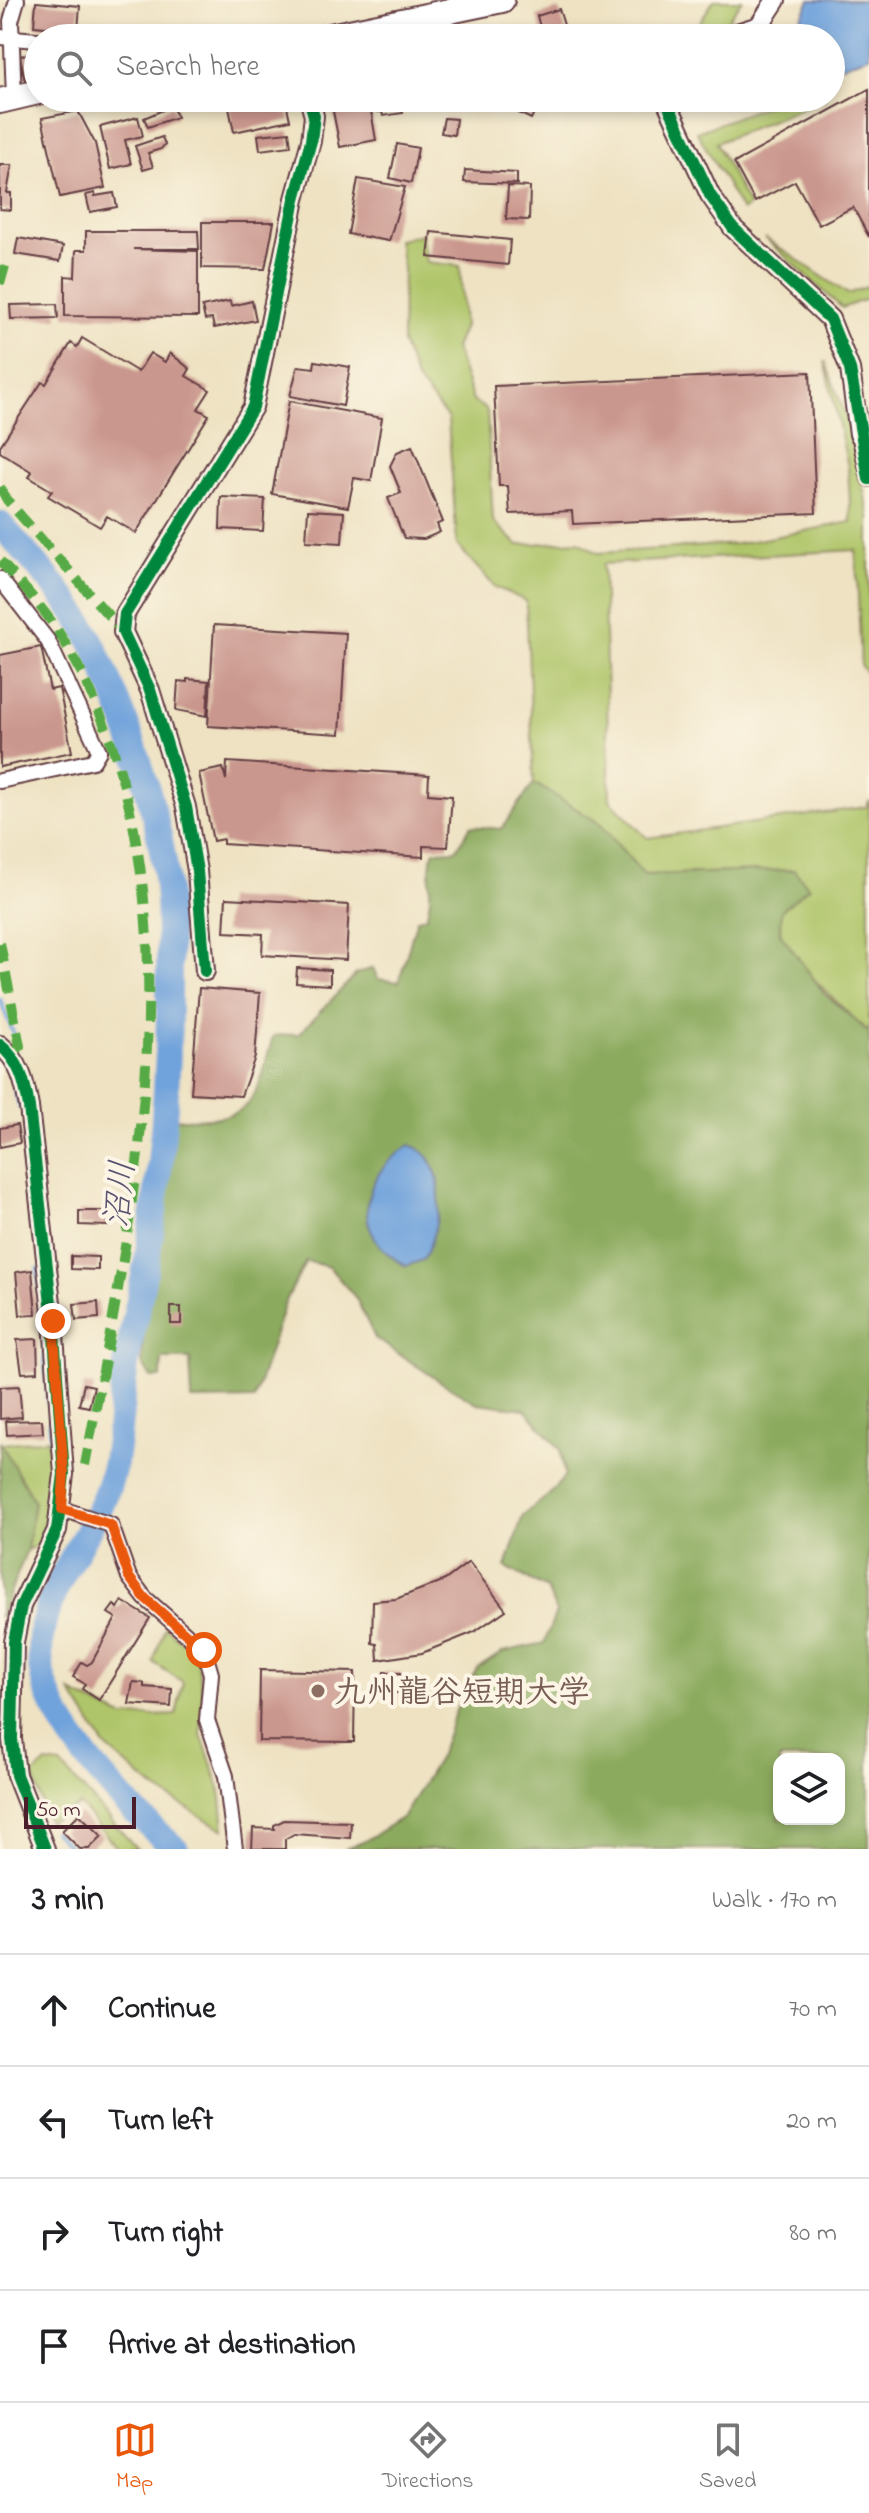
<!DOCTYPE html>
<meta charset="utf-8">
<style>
:root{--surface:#fff;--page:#f6f6f6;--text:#202124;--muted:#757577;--line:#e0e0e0;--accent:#ea580c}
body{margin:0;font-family:"Indie Flower","Klee One",sans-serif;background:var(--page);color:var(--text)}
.controls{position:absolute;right:24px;bottom:24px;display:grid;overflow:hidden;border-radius:16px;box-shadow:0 4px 12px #0003}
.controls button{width:72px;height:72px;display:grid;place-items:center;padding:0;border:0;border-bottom:2px solid var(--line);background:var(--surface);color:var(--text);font:40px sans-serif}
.scale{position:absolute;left:24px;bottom:20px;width:112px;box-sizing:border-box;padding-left:8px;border:4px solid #4a1f2b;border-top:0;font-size:22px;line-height:28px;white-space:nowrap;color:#4a1f2b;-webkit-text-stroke:6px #fcf5e5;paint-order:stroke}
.stop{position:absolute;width:24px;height:24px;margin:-18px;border:6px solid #ea580c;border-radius:50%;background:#fff}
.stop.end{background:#ea580c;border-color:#fff;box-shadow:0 2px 8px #0008}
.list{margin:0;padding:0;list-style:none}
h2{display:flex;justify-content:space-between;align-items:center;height:104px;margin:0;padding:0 32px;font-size:34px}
h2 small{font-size:26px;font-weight:400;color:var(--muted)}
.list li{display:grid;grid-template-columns:52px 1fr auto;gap:24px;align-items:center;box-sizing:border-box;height:112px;padding:0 32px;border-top:2px solid var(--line)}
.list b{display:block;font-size:30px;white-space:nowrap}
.list em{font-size:26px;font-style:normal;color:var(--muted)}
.icon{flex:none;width:44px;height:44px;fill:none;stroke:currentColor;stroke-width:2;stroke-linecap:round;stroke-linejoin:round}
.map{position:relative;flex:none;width:869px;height:1849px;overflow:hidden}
.search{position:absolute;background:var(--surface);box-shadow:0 4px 12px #0003;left:24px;right:24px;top:24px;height:88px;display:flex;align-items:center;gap:20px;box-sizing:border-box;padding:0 28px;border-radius:44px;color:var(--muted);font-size:30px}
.sheet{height:552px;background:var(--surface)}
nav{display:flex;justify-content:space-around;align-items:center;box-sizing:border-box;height:112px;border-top:2px solid var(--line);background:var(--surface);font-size:22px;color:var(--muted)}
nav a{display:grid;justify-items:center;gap:4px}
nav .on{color:var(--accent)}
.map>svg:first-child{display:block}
.green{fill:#afc569;stroke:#7c724a;stroke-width:2}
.forest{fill:#8baa5d;stroke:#6a6444;stroke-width:2;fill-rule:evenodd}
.water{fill:#70a2db;stroke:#5d6083;stroke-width:2}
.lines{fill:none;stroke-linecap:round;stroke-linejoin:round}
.stream{stroke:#70a2db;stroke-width:4}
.river{stroke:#70a2db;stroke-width:26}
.building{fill:#ca978e}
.minor-casing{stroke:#633c42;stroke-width:18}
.tertiary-casing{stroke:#633c42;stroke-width:22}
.trunk-casing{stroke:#633c42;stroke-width:28}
.minor{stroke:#fff;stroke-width:14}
.tertiary{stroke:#fff;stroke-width:18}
.trunk{stroke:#fff;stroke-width:24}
.quiet{stroke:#57aa44;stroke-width:10;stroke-dasharray:20 10;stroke-linecap:butt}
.cycleway-casing{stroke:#fcf5e5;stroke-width:17}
.cycleway{stroke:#00873e;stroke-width:12}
.route{stroke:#ea580c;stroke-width:10}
.education-dot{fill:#8d6e63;stroke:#fcf5e5;stroke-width:3}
.labels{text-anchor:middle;stroke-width:8;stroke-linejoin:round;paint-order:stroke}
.education-label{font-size:32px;font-weight:bold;fill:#785e54;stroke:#fcf5e5;text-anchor:start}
.water-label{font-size:34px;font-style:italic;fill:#595371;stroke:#fcf5e5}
</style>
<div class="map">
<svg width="869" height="1849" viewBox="0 0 869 1849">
<rect width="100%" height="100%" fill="#fcf5e5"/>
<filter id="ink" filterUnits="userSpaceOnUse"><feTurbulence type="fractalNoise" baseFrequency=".0125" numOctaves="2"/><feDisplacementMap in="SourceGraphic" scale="16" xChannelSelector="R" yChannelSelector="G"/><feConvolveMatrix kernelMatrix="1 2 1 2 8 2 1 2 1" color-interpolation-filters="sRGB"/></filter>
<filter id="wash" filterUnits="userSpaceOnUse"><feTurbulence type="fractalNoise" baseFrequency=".006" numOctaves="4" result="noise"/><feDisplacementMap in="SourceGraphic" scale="32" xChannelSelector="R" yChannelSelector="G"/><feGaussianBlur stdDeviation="1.8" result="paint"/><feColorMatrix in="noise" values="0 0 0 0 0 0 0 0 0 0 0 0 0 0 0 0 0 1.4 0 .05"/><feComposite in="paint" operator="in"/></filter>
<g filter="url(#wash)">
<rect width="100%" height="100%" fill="#eee2c2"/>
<g class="green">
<path d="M714,0h28l-15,21 -32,8z"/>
<path d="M786,98h40l-110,45 33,63 -7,5 -45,-79z"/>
<path d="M421,234l5,28 34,4 4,60 -9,22 18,53 14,9 6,111 25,24 60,-4 20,12 139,-9 114,-22 -3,-55 -23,-106 24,64 20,90v162l-8,-11 -5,-116 -253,14 7,236 37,38 219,-31 3,-5v230c-20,-18 -85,-77 -89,-102 -3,-20 8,-41 14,-60l-151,5 -44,-52 -65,-40 -8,-182 -31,-14 -38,-42 -9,-126 -32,-40 -14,-36 1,-75 -5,-28z"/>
<path d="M765,238l83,56 21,-8v12l-27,10z"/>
<path d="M48,1439l3,67 -10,38 -14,6 7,-49 -33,-57z"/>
<path d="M165,1627l31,27 7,43 -2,37 19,54 4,42 -69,-41 -50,-43 -34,-54 52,25 53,-2 7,-33 -30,-20z"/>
<path d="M46,1763l15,2 76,84h-19l-38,-44 -32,17 -15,-47z"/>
</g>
<g class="forest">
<path d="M534,783l65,40 45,52 150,-5 15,17 -28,24 -1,22 45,61 44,38v817h-524l18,-7 40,-25 36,-60 23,-63 15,-25 26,-17 41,-9 12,-31 -9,-23 -41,-22 17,-52 26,-20 16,-19 -5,-27 -35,-40 -48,-6 -36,-21 -66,-44 -19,-40 -27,-31 -23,-6 -21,42 -31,96 -62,1 -2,-41h-28l-1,19h-10l-9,-15 3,-59 28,-185c82,1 80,-10 100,-83l26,-2 57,-60 17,-6 5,11 21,3 18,-63 9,-2c9,-26 -1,-46 8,-66l22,-1 15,-24 30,3zM779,1759h60v60h-60z"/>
<path d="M0,1442l34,59 -7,49 -27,68z"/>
</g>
<g class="water">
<path d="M810,0h59v56l-38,14v-32h-40z"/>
<path d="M410,1145c43,12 30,86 13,115l-17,6c-58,-31 -47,-90 4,-121z"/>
</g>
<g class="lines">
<g class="stream">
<path d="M0,999l15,39"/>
<path d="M14,1087l6,21"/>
<path d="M38,1269l10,133"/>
<path d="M49,1415l5,75"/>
<path d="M54,1832l18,17"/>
</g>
<path class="river" d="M0,524c30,35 64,67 86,107 14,25 24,53 35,79 18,48 33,95 42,146 7,39 6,82 6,122 1,93 -7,189 -22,281 -6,33 -14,66 -20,99 -6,35 -6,73 -13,108 -14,70 -83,125 -73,200 8,63 87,143 135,183"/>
</g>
<g id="blocks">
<g class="building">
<path d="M36,2l44,4 -2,24 -44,-4z"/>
<path d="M559,9l9,29h-25l-6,-22z"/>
<path d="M38,52v26l-13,3 -5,-25z"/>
<path d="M869,89v148l-16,-30 -34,18 -24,-44 -40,21 -21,-39z"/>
<path d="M250,98h35l5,22 -56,12 -6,-29z"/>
<path d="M376,98h25l2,15 -20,3 -1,-4h-4z"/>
<path d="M488,98h40l11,5 -8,16z"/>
<path d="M369,99l7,41 -36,7 -8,-41z"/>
<path d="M172,106l5,11 -29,10 -4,-9z"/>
<path d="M78,111l17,32 10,45 -45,9 -18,-79z"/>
<path d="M138,117l5,19 -18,4 6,24 -21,5 -10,-42z"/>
<path d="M444,118l12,1 -2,16 -13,-2z"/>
<path d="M289,132l2,14 -31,4 -2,-15z"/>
<path d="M162,137l3,7 -4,5 -13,4 5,14 -10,3 -8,-24z"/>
<path d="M397,144l21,4 -7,35 -21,-5z"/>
<path d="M0,165h12l-5,28h4v17l-11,-1z"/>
<path d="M465,170l52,3v11l-53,-2z"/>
<path d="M358,179l47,8 -16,54 -41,-7z"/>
<path d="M508,186l22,1 -1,33 -23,-1z"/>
<path d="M95,193v3l19,-3 3,14 -27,5 -4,-17z"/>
<path d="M202,222h72l-9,47 -63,-1z"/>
<path d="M86,231h112l1,18h-66l65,2v66l-133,-1v-40l10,1 1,-27h10z"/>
<path d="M431,232l79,8 -2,25 -80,-8z"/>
<path d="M18,238l45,8 -3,15 -45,-7z"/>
<path d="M230,301l1,5 21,-5 4,19 -42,8 -2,-9 -7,1 -3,-13z"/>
<path d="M57,304l1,14 -47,1 -1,-14z"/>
<path d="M82,338l56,34 12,-19 15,9 5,-9 20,16 -4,7 24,14 -12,19 11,6 -73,118 -29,-17 -7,11 -52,-31 4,-5 -23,-14 3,-5 -32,-20v-6l42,-64 4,2 25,-41 6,4z"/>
<path d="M315,361l35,6 -7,39 -53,-10 8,-30 16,2z"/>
<path d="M810,372l6,141 -243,11 -1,-13 -62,3 -2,-28h-9l-5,-100z"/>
<path d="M289,401l93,17 -11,63 -17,-3 -6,29 -76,-13z"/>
<path d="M412,446l31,76 -6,2 3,8 -16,7 -20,-1 -16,-40 13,-5 -11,-27 7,-14z"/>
<path d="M221,497l44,2 -2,32 -43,-2z"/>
<path d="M308,510l36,2 -2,31 -36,-2z"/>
<path d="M214,625l132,8 -6,101 -132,-8z"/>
<path d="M41,647l9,43 9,-2 13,64 -72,15v-112z"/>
<path d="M187,679l22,2 -2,35 -31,-6 2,-29 9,1z"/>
<path d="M227,762l202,13 -1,19 24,2 -4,51 -25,-1v11l-200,-13v-5l-10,2 -14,-68 24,-5 3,12z"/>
<path d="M226,898l123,7 -3,55 -84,-5 1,-21 -39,-2z"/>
<path d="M297,968l33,2v15l-34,-2z"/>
<path d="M199,988l61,5 -5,64 -14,39 -50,-3z"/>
<path d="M17,1125l3,18 -20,4v-19z"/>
<path d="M79,1211h30l-1,15 -29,-1z"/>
<path d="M71,1256l27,1v13l-27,-1z"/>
<path d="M32,1270l4,44 -16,1 -4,-43z"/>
<path d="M98,1302l1,16 -23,2 -2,-16z"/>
<rect x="171" y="1307" width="10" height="17"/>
<path d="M37,1339l1,33 -16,1 -5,-33z"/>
<path d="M84,1384l10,2 -5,21 -10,-2z"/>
<path d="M19,1386l3,31 -22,2v-32z"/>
<path d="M42,1420l1,13 -36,2 -1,-14z"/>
<path d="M469,1562l37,48 -32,22 -52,21 -44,7 -1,-16 -5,-1 1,-42 23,-2 49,-19z"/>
<path d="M122,1601l28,17 -51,82 -17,-11 3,-5 -12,-7 9,-15 5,3 5,-3 24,-44 -8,-5 6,-8 4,3z"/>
<path d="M260,1670l95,2 -1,70 -95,-1z"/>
<path d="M384,1672l17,1 -1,20 -18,-1z"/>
<path d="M133,1682l11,1v4l28,2 -1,18 -42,-3z"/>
<path d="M79,1814l23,22 -13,13h-9l-18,-18z"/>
<path d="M284,1820l67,2 -1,16 -56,-4 -9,5v10h-33l1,-21 21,1v-4z"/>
</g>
</g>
</g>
<g filter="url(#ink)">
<use href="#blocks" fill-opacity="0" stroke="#633c42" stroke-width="2"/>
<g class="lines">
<g class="minor-casing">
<g id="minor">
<path d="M0,37l38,3"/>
<path d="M188,38h22"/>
<path d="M14,97l-3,-76 6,-21"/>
<path d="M859,434l10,45"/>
<path d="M0,579l48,62 51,110 -6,10 -93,20"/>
<path d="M62,1509l49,16 18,52 16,21 59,52 7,24 -4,46 19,56 9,73"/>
</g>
</g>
<g class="tertiary-casing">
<g id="tertiary">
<path d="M721,38l38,-12 17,-26"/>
<path d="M665,98l45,97 23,33 97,91 20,50 9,65"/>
<path d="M205,971l-8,-100 -11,-64 -36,-117 -27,-58 2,-18 128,-207 42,-208 16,-58 3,-25 -5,-18"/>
<path d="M0,1045c20,16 25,38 29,62l24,214 11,153 -7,56 -36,76 -7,36 -2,97 4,36 29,74"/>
</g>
</g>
<g class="trunk-casing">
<g id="trunk">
<path d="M321,38l181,-38"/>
<path d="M0,101l38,-9"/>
</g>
</g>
<use href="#minor" class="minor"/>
<use href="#tertiary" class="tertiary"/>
<use href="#trunk" class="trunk"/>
<g class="quiet">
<path d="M0,284l5,-18"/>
<path d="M0,487l7,13 116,132"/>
<path d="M0,561c25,27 49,53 67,85 140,241 67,561 18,819"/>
<path d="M0,943l20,103 -9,8"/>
</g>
<g class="cycleway-casing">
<g id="cycleway">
<path d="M665,98l45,97 23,33 97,91 20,50 19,110"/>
<path d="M205,971l-8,-100 -11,-64 -36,-117 -27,-58 2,-18 128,-207 42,-208 16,-58 3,-25 -5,-18"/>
<path d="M0,1045c20,16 25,38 29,62l24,214 11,153 -7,56 -36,76 -7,36 -2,97 4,36 29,74"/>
</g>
</g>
<use href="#cycleway" class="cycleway"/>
</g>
</g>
<g class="lines" filter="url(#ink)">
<path class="route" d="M53,1321l11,153 -2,35 49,16 18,52 16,21 59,52"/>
</g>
<circle class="education-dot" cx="318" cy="1691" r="8"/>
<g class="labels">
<g class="education-label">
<text x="334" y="1702">九州龍谷短期大学</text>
</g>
<g class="water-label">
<text transform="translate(118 1194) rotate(-84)" y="12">沼川</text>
</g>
</g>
</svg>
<div class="controls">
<button><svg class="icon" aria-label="layers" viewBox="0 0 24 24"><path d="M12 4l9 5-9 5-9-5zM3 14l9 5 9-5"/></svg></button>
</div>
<div class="scale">50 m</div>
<div class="stop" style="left:204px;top:1650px"></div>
<div class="stop end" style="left:53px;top:1321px"></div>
<div class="search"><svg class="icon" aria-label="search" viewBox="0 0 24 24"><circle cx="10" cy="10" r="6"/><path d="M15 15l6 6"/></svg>Search here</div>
</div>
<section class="sheet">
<h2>3 min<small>Walk · 170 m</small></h2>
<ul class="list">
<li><svg class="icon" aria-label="ahead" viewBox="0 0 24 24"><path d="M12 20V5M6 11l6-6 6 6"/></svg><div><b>Continue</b></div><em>70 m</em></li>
<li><svg class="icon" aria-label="left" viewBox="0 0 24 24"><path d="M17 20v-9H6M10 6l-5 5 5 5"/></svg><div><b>Turn left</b></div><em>20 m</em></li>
<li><svg class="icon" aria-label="right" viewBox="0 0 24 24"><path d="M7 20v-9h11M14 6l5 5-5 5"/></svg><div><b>Turn right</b></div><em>80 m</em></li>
<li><svg class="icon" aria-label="arrive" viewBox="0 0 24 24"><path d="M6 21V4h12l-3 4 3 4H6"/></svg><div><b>Arrive at destination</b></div></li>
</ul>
</section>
<nav>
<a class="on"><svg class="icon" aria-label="map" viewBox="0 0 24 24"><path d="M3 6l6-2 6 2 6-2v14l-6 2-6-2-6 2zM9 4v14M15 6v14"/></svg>Map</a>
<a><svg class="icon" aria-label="directions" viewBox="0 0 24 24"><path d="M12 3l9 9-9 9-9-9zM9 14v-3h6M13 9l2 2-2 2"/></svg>Directions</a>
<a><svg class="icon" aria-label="saved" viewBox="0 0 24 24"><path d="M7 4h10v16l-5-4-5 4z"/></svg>Saved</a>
</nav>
